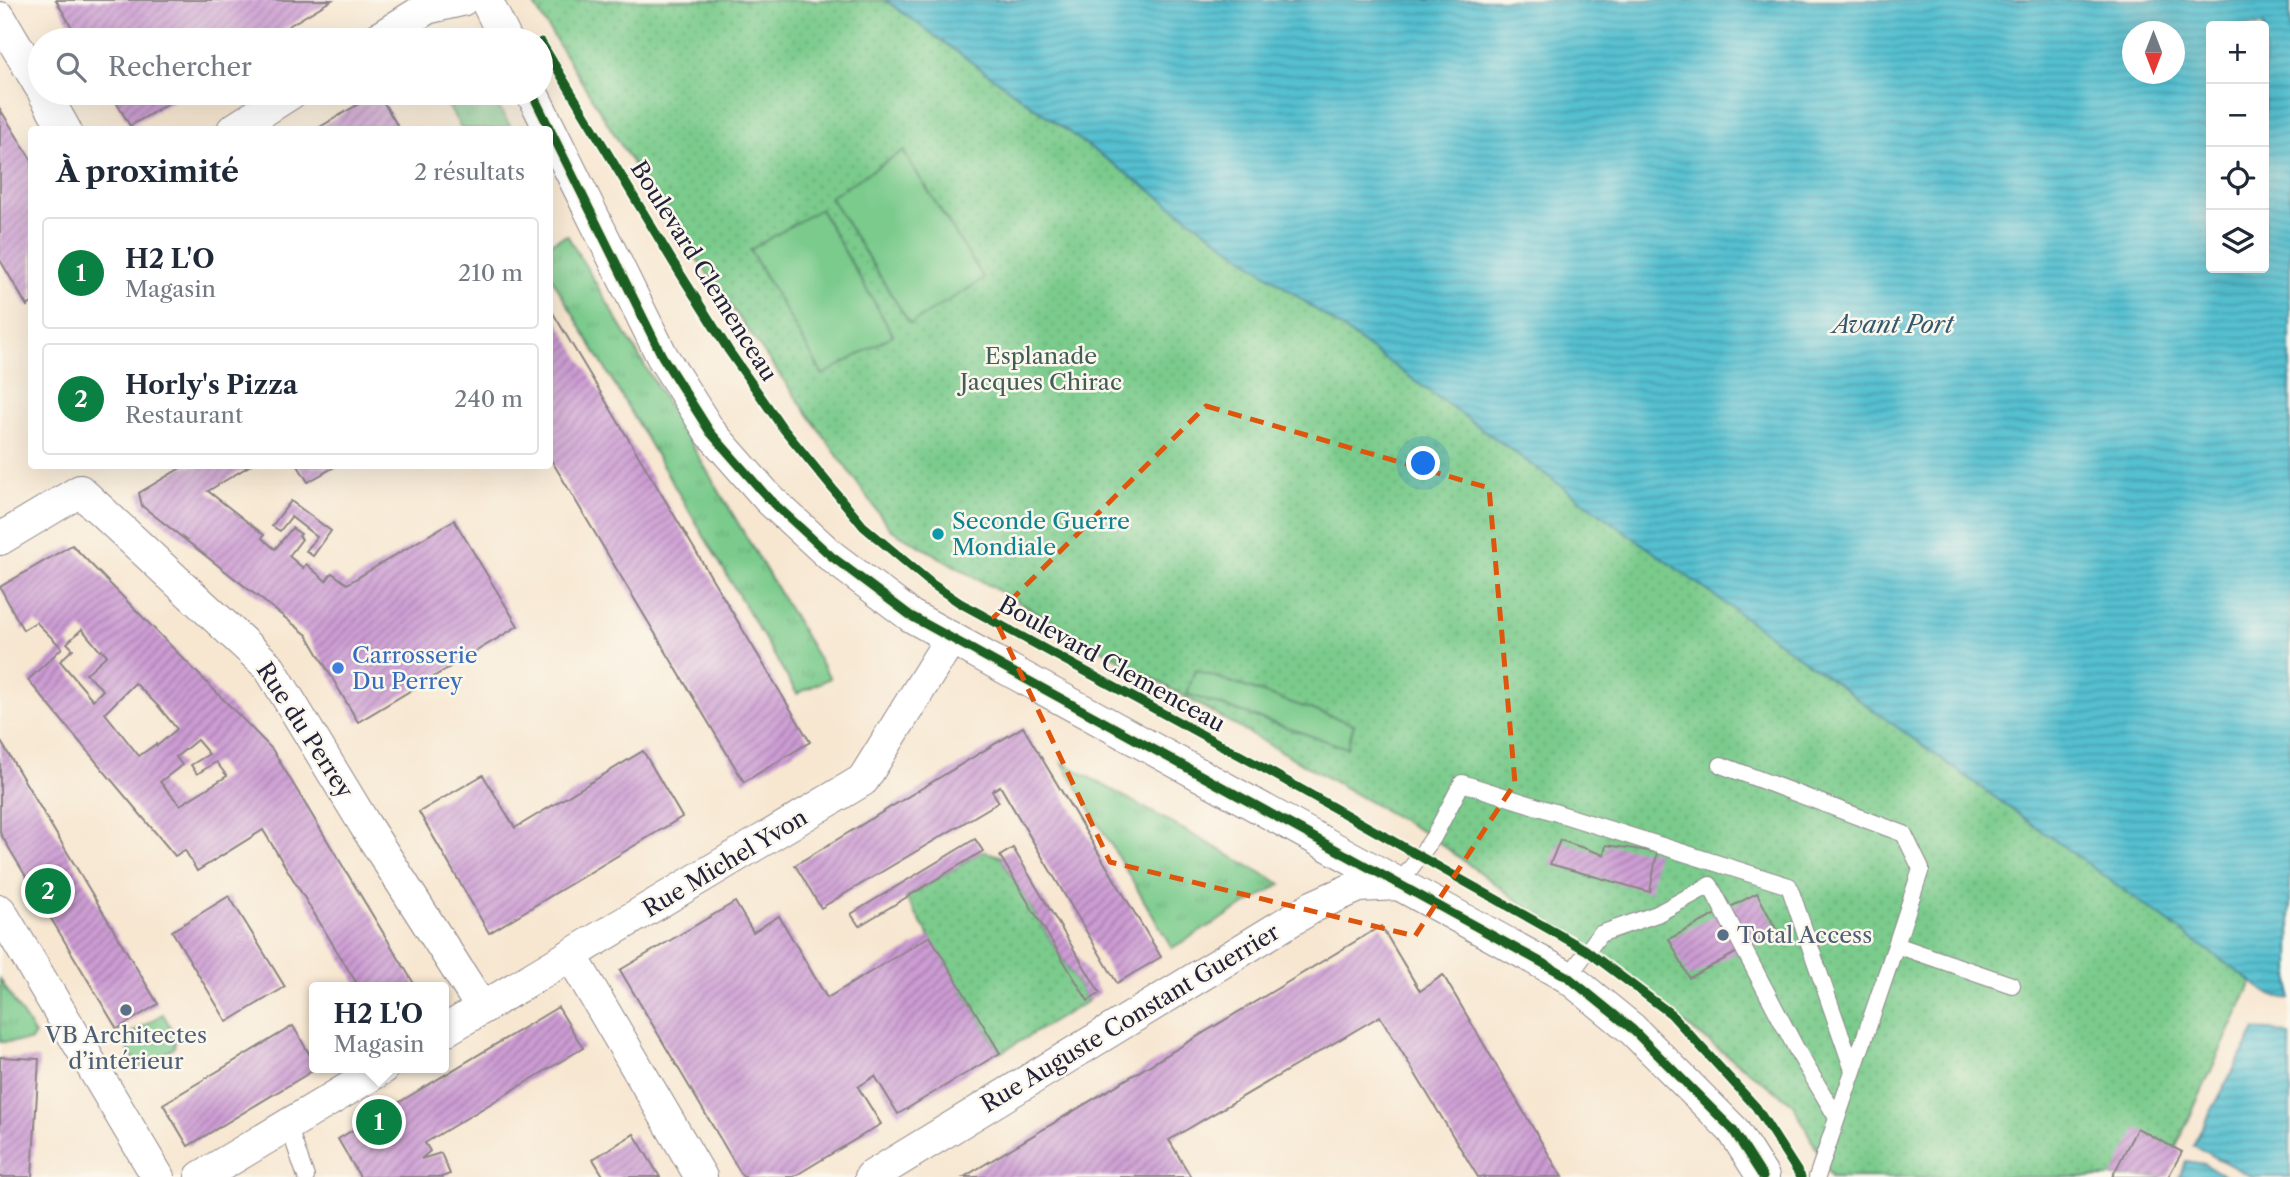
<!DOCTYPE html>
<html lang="fr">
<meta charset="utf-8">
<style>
:root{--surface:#fff;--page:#f2f2f3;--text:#1f2937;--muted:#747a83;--line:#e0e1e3;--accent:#0b8043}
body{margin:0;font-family:"Libre Caslon Text",serif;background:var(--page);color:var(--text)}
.controls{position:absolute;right:21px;top:21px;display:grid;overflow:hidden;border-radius:7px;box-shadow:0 7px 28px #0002}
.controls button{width:63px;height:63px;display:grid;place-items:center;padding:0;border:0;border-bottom:2px solid var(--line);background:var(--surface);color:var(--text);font:35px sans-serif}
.compass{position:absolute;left:2122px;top:21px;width:63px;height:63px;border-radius:50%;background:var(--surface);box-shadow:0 7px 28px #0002;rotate:180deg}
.you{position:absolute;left:1424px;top:464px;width:24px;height:24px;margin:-18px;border:5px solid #fff;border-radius:50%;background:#1a73e8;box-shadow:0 0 0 10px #1a73e833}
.badge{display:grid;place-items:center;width:46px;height:46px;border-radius:50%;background:var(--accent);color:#fff;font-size:23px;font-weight:700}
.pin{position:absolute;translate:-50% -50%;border:4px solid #fff;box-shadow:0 2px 7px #0006}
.popup{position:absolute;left:309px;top:982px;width:140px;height:91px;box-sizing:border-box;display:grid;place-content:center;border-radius:7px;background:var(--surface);filter:drop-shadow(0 2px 5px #0005);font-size:23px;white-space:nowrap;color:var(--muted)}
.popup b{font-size:26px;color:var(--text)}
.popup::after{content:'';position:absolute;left:50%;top:100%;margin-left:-14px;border:14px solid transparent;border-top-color:var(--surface)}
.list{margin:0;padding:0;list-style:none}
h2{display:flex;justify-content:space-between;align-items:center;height:91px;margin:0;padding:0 28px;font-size:30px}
h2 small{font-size:23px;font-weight:400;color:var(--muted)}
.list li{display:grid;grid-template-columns:46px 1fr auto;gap:21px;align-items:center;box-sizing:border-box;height:112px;margin:0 14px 14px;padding:0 14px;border:2px solid var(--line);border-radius:7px}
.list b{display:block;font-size:26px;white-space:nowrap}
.list p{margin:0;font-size:23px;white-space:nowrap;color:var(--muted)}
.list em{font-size:23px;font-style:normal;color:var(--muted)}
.icon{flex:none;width:38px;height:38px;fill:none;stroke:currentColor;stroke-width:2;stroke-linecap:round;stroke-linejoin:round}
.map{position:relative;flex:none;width:2290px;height:1177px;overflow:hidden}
.search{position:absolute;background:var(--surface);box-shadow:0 7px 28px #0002;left:28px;top:28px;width:525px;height:77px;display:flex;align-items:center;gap:18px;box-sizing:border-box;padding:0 24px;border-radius:38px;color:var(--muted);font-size:26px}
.panel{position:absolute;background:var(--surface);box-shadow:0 7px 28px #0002;left:28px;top:126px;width:525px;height:343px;border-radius:7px}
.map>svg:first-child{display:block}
.grass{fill:url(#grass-tufts);stroke:#4e7664;stroke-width:2}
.park{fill:url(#park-dots);stroke:#4e7664;stroke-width:2}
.pitch{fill:#7acb8c;stroke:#4e7664;stroke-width:2}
.water{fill:url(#water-rules);stroke:#3c7186;stroke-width:2;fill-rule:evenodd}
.building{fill:url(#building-hatch);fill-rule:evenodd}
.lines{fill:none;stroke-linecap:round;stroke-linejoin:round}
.service-casing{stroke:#8c8486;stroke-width:18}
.minor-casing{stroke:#8c8486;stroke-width:34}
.service{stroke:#fff;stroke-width:16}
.minor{stroke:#fff;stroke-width:32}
.cycleway-casing{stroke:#fbf7ec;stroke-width:13}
.cycleway{stroke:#1b5e20;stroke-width:9}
.marked{fill:none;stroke:#de560e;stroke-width:5;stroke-dasharray:14 9;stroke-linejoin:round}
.culture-dot{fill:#0f9aa8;stroke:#fbf7ec;stroke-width:2.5}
.shop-dot{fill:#3f7fe0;stroke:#fbf7ec;stroke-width:2.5}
.service-dot{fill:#5c6f8a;stroke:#fbf7ec;stroke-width:2.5}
.labels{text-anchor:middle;stroke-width:5;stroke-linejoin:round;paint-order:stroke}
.street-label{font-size:23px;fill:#22223b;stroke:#fbf7ec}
.park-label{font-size:23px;fill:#415d57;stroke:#fbf7ec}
.culture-label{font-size:23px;fill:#0d838f;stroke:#fbf7ec;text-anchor:start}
.shop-label{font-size:23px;fill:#366cbe;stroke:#fbf7ec;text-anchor:start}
.service-label{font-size:23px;fill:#4e5e75;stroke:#fbf7ec;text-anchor:start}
.water-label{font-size:24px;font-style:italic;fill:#34596f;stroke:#fbf7ec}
</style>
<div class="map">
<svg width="2290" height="1177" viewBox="0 0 2290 1177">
<defs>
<pattern id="grass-tufts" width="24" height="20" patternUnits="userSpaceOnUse" patternTransform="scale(1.75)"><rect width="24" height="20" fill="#7acb8c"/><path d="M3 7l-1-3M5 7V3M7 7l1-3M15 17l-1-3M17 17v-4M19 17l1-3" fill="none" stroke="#69ae7a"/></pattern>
<pattern id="park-dots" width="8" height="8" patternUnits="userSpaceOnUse" patternTransform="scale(1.75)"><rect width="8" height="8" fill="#7acb8c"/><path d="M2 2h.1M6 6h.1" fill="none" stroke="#69ae7a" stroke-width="1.8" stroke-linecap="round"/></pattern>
<pattern id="water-rules" width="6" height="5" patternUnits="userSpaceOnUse" patternTransform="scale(1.75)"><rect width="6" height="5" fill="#55c0d0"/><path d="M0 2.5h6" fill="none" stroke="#469caa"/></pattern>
<pattern id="building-hatch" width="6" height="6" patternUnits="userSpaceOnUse" patternTransform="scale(1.75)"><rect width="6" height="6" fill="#cc9bd3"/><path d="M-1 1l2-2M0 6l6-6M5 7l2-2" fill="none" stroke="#a57eac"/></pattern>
</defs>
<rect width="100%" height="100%" fill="#fbf7ec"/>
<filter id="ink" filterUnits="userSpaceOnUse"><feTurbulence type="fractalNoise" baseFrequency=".0143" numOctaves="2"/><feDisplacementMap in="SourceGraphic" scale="14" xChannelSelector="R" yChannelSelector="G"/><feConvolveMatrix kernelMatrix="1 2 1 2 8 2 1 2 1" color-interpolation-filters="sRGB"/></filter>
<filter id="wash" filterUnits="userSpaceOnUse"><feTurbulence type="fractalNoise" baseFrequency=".00686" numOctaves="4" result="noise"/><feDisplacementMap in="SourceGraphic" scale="28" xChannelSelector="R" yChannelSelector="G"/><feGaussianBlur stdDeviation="1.57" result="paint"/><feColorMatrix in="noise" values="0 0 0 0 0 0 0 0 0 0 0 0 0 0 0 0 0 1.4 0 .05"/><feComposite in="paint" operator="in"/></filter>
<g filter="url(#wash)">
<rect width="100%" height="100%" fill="#f7e7d1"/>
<g class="grass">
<path d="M440,93h50l22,36h-50z"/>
<path d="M567,235l263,443 -33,16 -247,-419v-32z"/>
<path d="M1062,762l219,122 -109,64z"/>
<path d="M0,979l35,56 -4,6 -31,1z"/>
<path d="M163,1014l13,23 -2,11 -35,20 -17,-29z"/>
</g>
<g class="park">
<path d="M531,0h356l1371,969 -96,208h-331l-38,-73 -360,-266 -543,-309 -233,-326z"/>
<path d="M983,851l17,5 88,145 -88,52 -94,-155z"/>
</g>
<g class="pitch">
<path d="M903,151l81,128 -74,45 -80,-127z"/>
<path d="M820,209l73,126 -70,40 -73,-125z"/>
<path d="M1195,670l159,54 -7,24 -160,-54z"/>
</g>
<g class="water">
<path d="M885,0h1405v999l-20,-4zM2211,26h53v242h-53zM2132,32h42v42h-42z"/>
<path d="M2255,1030h15l20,5v142h-38l-59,-32z"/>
<path d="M2186,1161l18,3 23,13h-48z"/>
</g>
<g id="blocks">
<g class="building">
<path d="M56,0h276l-50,30 3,4 -10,6h-196z"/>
<path d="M111,93h75l-56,33z"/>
<path d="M378,93l22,37h-85l62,-37z"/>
<path d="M0,109l32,52v142l-5,3 -27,-46z"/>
<path d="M550,308l260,434 -66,40 -194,-324z"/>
<path d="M184,466h65l-41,25 56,44 -2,3 13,11 17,-21 9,6 -2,2 3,3 -13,17 14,12 3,-4 20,17 6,-8 15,11 107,-64 64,106 -160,96 -51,-87 -165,-129 -3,-13z"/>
<path d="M298,466h38l-28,16z"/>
<path d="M291,501l40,30 -18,25 -7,-5 11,-14 -26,-20 -11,14 -8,-5z"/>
<path d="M72,545l200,204 144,238h-57l-96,-157 -66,41 -12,-21 -10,6 -147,-176 34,-32 -26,-26 -13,8 -23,-43zM82,629l18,22 2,-1 5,5 -21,19 17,16 -10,10 -33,-39 13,-12 -6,-6zM135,683l24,24 18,22 -20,17 -1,-2 -17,12 -34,-43zM197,740l12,14 -18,11 6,9 19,-12 11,14 -47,29 -20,-23 22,-17 -6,-8z"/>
<path d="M1023,727l138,230 -44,26 -117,-197 -8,5 7,11 -178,106 -26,-43z"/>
<path d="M0,740l158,264 -41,25 -117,-196z"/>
<path d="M643,751l39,66 -193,116 -70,-121 64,-37 32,53z"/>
<path d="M975,839l8,12 -124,75 -8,-12z"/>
<path d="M1560,840l44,15 2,-10 51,7 -7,40 -100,-28z"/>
<path d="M1013,848l87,145 -12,8 -88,-145z"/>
<path d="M1757,893l20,38 -88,47 -20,-39z"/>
<path d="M229,896l56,91 -58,35 -55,-91z"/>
<path d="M735,902l18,30 26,-16 48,82 103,-62 70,117 -102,61 -23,-38 -17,11 23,37 -88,53h-50l-123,-207z"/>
<path d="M1381,926l39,65 23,-16 119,202h-84l-98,-161 -211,124 22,37h-227z"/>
<path d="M558,1007l25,41 -158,95 5,8 -9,8 20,-6 9,21 -8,3h-82l-22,-38z"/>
<path d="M293,1026l21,36v8l-126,76 -25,-42z"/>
<path d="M0,1057l39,2 -7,118h-32z"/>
<path d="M2137,1128l45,24 -14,25h-56z"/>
<path d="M634,1134l26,43h-56l-11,-18z"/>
</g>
</g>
</g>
<g filter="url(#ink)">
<use href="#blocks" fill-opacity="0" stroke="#8c8486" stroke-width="2"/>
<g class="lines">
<g class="service-casing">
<g id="service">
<path d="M1721,765l183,69 17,35 -25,76"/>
<path d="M1399,884l34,-46 29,-55 327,103 64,184"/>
<path d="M1568,977l32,-43 57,-20 53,-29 88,167 39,66"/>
<path d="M288,1125l18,52"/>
<path d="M1817,1177l79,-232 116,40"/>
</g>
</g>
<g class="minor-casing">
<g id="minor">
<path d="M486,0l20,40"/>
<path d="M0,18l40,68"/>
<path d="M376,40l51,-32 35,-8"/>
<path d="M44,93l21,37"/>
<path d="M532,93l130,263 48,76 59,67 62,57 80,60 657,361 64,52 101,101 30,47"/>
<path d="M233,130l58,-37"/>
<path d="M0,539l80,-48 189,176 96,158 117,183"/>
<path d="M0,911l158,266"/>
<path d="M571,955l130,222"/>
<path d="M444,1031l419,-251 88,-142"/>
<path d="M201,1177l182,-109"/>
<path d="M871,1177l443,-271 45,-20 40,-2"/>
</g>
</g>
<use href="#service" class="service"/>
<use href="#minor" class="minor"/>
<g class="cycleway-casing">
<g id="cycleway">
<path d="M541,42l132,220 56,89 53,76 81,99 69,58 28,19 305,166 321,181 85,64 85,93 45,70"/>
<path d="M532,93l130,263 48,76 59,67 62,57 80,60 657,361 64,52 101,101 30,47"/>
</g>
</g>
<use href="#cycleway" class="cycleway"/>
</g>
</g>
<path class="marked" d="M1206,406l283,82 26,295 -100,153 -305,-74 -116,-245z"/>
<circle class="culture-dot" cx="938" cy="534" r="7"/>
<circle class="shop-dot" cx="338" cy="668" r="7"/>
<g class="service-dot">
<circle cx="1723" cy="935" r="7"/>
<circle cx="126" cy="1010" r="7"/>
</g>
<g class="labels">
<g class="street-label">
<text transform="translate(704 271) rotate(58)" y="8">Boulevard Clemenceau</text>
<text transform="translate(1112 664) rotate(29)" y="8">Boulevard Clemenceau</text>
<text transform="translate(305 730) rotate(57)" y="8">Rue du Perrey</text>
<text transform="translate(725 863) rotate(-31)" y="8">Rue Michel Yvon</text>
<text transform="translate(1130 1018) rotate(-31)" y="8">Rue Auguste Constant Guerrier</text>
</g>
<g class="park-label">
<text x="1041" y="364">Esplanade<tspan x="1041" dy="26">Jacques Chirac</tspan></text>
</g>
<g class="culture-label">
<text x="952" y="529">Seconde Guerre<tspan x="952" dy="26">Mondiale</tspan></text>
</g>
<g class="shop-label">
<text x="352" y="663">Carrosserie<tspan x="352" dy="26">Du Perrey</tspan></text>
</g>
<g class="service-label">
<text x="1737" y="943">Total Access</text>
<text x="126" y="1043" text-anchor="middle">VB Architectes<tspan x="126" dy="26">d’intérieur</tspan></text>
</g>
<g class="water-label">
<text x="1893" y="333">Avant Port</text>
</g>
</g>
</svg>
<div class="controls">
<button>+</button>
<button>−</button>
<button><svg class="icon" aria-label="locate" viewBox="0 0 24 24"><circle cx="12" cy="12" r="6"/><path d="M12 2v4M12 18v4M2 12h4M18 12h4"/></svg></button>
<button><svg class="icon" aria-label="layers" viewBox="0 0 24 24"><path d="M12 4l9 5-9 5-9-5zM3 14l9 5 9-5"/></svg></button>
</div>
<svg class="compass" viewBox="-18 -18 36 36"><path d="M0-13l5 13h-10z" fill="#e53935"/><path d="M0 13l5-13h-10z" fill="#747a83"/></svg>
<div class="you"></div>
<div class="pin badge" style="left:379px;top:1122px">1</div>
<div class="popup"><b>H2 L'O</b>Magasin</div>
<div class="pin badge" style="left:48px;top:891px">2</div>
<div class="search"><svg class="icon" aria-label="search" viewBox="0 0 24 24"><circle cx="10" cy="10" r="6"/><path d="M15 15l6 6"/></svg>Rechercher</div>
<section class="panel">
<h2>À proximité<small>2 résultats</small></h2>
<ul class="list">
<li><span class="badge">1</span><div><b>H2 L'O</b><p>Magasin</p></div><em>210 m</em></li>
<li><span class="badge">2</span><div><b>Horly's Pizza</b><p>Restaurant</p></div><em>240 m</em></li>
</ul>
</section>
</div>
